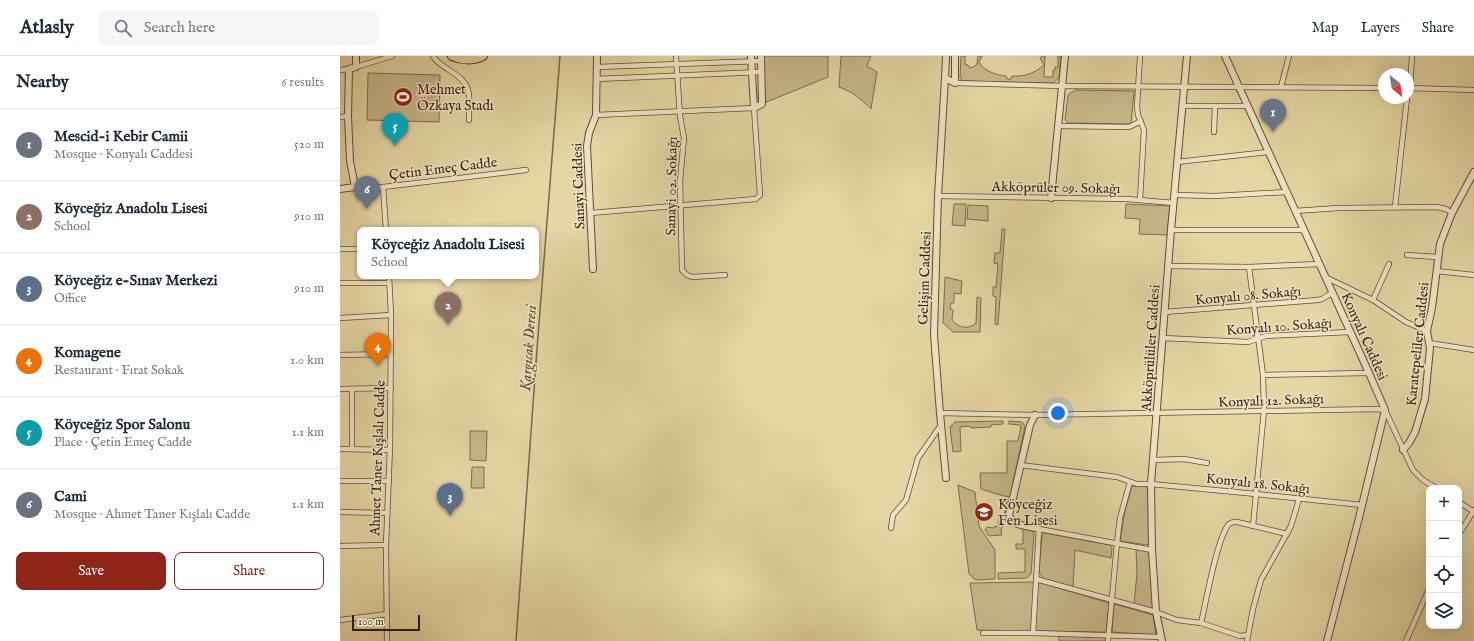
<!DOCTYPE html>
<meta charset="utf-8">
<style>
:root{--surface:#fff;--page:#f6f6f7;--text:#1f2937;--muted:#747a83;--line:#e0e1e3;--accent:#8f2418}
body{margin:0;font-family:"IM FELL English",serif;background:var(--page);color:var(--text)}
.controls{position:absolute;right:12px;bottom:12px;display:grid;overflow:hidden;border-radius:8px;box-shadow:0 4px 16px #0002}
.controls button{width:36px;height:36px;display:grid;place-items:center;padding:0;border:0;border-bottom:1px solid var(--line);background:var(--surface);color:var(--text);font:20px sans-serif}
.compass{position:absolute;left:1038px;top:12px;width:36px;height:36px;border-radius:50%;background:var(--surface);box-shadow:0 4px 16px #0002;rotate:150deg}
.scale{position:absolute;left:12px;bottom:10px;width:68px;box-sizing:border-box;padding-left:4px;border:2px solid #371f0f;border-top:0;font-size:11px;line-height:14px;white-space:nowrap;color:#371f0f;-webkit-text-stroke:3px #eee4c4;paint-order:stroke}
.you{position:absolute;left:718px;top:357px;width:14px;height:14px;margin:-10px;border:3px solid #fff;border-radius:50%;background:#1a73e8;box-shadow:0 0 0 6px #1a73e833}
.badge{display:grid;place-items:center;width:26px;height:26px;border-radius:50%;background:var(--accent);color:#fff;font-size:13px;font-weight:700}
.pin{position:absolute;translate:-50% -33px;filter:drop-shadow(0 1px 2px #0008)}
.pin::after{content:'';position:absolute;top:21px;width:14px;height:12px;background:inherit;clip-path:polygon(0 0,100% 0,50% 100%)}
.popup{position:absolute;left:17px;top:171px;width:182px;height:52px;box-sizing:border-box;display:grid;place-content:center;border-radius:8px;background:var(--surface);filter:drop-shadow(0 1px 3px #0005);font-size:13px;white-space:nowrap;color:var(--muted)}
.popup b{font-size:15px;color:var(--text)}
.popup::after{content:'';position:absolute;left:50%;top:100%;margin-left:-8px;border:8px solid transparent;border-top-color:var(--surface)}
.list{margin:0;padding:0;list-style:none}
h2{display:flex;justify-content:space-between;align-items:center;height:52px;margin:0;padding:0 16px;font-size:17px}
h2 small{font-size:13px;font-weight:400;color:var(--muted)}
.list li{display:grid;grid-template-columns:26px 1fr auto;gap:12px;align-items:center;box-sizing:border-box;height:72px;padding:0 16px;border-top:1px solid var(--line)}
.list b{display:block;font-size:15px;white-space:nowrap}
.list p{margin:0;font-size:13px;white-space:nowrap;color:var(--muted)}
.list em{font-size:13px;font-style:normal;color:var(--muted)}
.actions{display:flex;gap:8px;padding:12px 16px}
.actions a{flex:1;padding:9px 0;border:1px solid var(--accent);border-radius:8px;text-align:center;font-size:14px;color:var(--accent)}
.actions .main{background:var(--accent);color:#fff}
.icon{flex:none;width:22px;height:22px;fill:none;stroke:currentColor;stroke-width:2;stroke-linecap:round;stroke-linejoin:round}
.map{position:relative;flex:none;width:1134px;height:585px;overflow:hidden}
header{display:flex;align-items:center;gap:24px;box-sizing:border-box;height:56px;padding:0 20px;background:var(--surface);border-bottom:1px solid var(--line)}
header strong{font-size:19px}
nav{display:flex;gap:22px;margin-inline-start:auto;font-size:14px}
.search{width:280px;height:36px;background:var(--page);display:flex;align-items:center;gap:10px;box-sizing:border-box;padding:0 14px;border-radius:8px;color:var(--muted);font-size:15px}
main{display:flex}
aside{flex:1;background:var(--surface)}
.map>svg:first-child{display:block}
.green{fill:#c7b78b;stroke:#7f6b4d}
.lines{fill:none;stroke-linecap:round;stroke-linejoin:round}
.stream{stroke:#7c684a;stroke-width:1.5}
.minor-casing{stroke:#624d34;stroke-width:6}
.tertiary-casing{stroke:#624d34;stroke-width:8}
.trunk-casing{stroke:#371f0f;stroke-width:10}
.minor{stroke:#eee4c4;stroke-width:4.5}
.tertiary{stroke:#eee4c4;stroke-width:6}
.trunk{stroke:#e5d6a4;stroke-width:8}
.labels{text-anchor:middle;stroke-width:3;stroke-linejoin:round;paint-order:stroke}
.poi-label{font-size:14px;fill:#371f0f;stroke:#eee4c4;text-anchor:start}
.street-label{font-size:14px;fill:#371f0f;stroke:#eee4c4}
.water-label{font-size:15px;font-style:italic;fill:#5f4931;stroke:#eee4c4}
</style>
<header>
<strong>Atlasly</strong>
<div class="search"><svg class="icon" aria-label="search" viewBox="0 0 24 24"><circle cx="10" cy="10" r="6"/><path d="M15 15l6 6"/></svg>Search here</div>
<nav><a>Map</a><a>Layers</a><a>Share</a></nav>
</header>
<main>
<aside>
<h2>Nearby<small>6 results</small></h2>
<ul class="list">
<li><span class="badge" style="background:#6b7280">1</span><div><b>Mescid-i Kebir Camii</b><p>Mosque · Konyalı Caddesi</p></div><em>520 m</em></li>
<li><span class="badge" style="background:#8d6e63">2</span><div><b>Köyceğiz Anadolu Lisesi</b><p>School</p></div><em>910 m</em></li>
<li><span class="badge" style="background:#5c6f8a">3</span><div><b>Köyceğiz e-Sınav Merkezi</b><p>Office</p></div><em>910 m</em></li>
<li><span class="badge" style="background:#e8710a">4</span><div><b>Komagene</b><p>Restaurant · Fırat Sokak</p></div><em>1.0 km</em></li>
<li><span class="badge" style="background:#0f9aa8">5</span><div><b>Köyceğiz Spor Salonu</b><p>Place · Çetin Emeç Cadde</p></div><em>1.1 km</em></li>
<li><span class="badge" style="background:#6b7280">6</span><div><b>Cami</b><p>Mosque · Ahmet Taner Kışlalı Cadde</p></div><em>1.1 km</em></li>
</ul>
<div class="actions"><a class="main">Save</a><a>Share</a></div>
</aside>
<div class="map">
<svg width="1134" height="585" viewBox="0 0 1134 585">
<rect width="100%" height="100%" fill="#e5d6a4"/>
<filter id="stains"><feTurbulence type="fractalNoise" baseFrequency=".005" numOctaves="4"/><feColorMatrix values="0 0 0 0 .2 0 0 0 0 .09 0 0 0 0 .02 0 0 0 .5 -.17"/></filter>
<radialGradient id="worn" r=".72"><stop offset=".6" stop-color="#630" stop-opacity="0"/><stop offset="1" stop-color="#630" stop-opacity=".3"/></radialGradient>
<g class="green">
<path d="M423,0h65v21l-64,26z"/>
<path d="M501,0h30l-4,10 10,6 -6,37c-10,-10 -18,-17 -32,-22z"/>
<path d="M621,0h4v8l3,1 2,3 3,-1 4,-3 1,-8h4l-3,6c4,9 18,13 27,14l1,3h4l1,-3c12,1 23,-3 32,-11l-4,-7 2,-2h3l-1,21h9v-7h2v-3h3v-11h3l-2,22 -6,5 -90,-2 -3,-3z"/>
<path d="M28,17l72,2 -1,47 -72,-2z"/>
<path d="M735,34l59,1 -3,33 -63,-1 -3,-3 3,-25z"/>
<path d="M614,148h12l-1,22 -13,-1z"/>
<path d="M786,148l44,2 -3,29 -28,-1 1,-15 -15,-1z"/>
<path d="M628,149l20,1v15l-21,-2z"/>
<path d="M662,173h3l-7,96 -3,-1 1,-27 -3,-1v-9h3l2,-23 -4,-1 1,-10h5z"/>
<path d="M605,221l17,4 -1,13 -7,-1v10h-3l-1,6 3,1 -1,10c7,8 16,10 24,3l1,-26 4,1 -1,34h-27l-10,-9z"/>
<path d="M663,365v3l-12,1v2l-20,1 -1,-2 -10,1 1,24 -8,1 -3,-25 5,-5z"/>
<path d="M669,365l13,1 3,4 -15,71 -10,-2 -19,-6 -1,-16h27v-32h11l3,-14 -1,-2 -11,-1z"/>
<path d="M130,375h17l-1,30 -16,-1z"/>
<path d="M132,411h12v21h-13z"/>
<path d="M618,429l17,7 4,34 16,24v29l-19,1 -7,-6z"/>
<path d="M792,430l17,1v56l-2,2 -27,-4 5,-30z"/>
<path d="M667,444h3l-5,23 -4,6 1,6 -13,1 -4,-6 2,-3 7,1 1,-2 2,1 3,-11 4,1z"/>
<path d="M683,472l9,2 2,4 -3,40 -4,4 -29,1v-6l27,-1v-23h-9v-5h7z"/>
<path d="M705,477l65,12 2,3 -1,10 -36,-8 -2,37 -29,-8 -5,-7 3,-37z"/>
<path d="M796,493l14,2 3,58 -19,-4 3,-32z"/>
<path d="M694,526l-3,49 -54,-1 -7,-47z"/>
<path d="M698,526l71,21 -3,29 -71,-1z"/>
<path d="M774,548l39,11 3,20 -44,-3z"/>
<path d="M719,580l46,1v4h-46z"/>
</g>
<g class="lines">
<path class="stream" d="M176,585l21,-292 23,-293"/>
<g class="minor-casing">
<g id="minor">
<path d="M93,0c4,7 9,9 16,14 25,15 20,24 20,50"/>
<path d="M336,0l4,60 4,22 -4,43 2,89 5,5 5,2 33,-2"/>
<path d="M800,0l-3,51 1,8 6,15 -4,70"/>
<path d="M16,11l36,-11"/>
<path d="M257,11l164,-6"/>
<path d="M0,14l9,-1"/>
<path d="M256,23l165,-7"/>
<path d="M615,27l108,3 321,2"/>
<path d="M941,31l8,-31"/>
<path d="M1068,32l66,2"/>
<path d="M1068,37l2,-5 2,-32"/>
<path d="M842,50h66"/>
<path d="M0,61l8,-1"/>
<path d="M719,70l70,1 12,-6"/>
<path d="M874,76l1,-26"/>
<path d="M837,106l91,-10"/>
<path d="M15,131h28l143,-17"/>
<path d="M43,131l3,43"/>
<path d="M835,139l40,1 71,-4"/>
<path d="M598,140l189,3 47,4"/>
<path d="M1055,151l12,-109"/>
<path d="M955,155l43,-3 99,-1 9,2 6,4"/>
<path d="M251,157l165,-14 4,-4 -6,-87 -158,7"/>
<path d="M831,174h133"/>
<path d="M0,193h20"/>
<path d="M1067,199l30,2"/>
<path d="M828,210l81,1 71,-3"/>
<path d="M909,211l14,108 1,35 -11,116"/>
<path d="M1096,215l38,4"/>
<path d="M985,221l48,23 33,22 21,9"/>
<path d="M0,227h49"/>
<path d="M1033,244l16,-36"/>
<path d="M825,256l153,-12 4,-1 10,-6"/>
<path d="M0,262l51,-3"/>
<path d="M822,282l86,4 18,-6 84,-4"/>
<path d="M1089,287l45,7"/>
<path d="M0,299l51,-1"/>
<path d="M923,319l106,-2"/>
<path d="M0,333l51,-1"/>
<path d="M12,333v60"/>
<path d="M600,357l95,2 343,-6 7,1 28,60 10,10 13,8"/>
<path d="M0,393l50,1"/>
<path d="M813,404l31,-1 23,4"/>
<path d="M680,409l97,12 20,7h14l105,10 106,11"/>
<path d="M0,425h49"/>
<path d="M1119,446l15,10"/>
<path d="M0,456l47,1"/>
<path d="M551,472l2,-13 13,-15 12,-42 23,-33"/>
<path d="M1119,478l15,-24"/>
<path d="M0,490l46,-1"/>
<path d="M696,523l120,33 21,8 24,3 39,13 8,-1"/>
<path d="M0,564l47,-6"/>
<path d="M861,567c5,-21 16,-85 28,-99 3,-2 5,-3 8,-2l50,12"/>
<path d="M643,577h50l128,4"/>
<path d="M693,577l6,-104 113,21"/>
<path d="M47,585l-1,-96 4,-98 1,-132 -2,-39"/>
<path d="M768,585l9,-98 3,-25 10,-36"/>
<path d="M907,585l6,-32 8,-29 30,-54 8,-27"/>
<path d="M1066,585l23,-52"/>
</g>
</g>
<g class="tertiary-casing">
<g id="tertiary">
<path d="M411,0l3,52 8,-4 -1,-48"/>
<path d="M606,0l-1,22 10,5v-27"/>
<path d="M885,0l144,317 16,37 -26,108 -32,123"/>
<path d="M605,22l-7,118 -4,139 6,78 6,65"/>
<path d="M0,133l15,-2 -5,-26 -2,-45 1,-47 7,-2v-11"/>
<path d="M711,142l14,-142"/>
<path d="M253,213l-6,-123 2,-13 7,-18 1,-59"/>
<path d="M695,359l-5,10 -21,90c2,11 20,11 30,14"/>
<path d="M1063,394l6,-7 6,-11 10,-33 5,-51 -3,-17 5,-23 8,-64 12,-31 22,-41"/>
<path d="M822,585l-6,-29 -4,-62 -1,-66 20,-254 16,-174"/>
</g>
</g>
<g class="trunk-casing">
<path id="trunk" d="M112,0c10,4 22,5 31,0"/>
</g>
<use href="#minor" class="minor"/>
<use href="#tertiary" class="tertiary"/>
<use href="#trunk" class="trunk"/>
</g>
<defs>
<g id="stadium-disc" transform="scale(1)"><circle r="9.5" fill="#8f2418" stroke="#eee4c4"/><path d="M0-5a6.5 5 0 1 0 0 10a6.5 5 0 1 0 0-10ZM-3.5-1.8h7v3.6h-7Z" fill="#fff"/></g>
<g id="school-disc" transform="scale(1)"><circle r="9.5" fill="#8f2418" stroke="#eee4c4"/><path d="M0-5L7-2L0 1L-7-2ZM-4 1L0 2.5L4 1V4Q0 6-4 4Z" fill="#fff"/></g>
</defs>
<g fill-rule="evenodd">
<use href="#stadium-disc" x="63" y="41"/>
<use href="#school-disc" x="644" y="456"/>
</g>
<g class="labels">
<g class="poi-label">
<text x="77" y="38">Mehmet<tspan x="77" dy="16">Özkaya Stadı</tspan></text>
<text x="658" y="453">Köyceğiz<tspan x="658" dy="16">Fen Lisesi</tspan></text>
</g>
<g class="street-label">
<text transform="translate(103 112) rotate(-7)" y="5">Çetin Emeç Cadde</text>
<text transform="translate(238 130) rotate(-92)" y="5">Sanayi Caddesi</text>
<text transform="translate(331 130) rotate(-89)" y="5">Sanayi 02. Sokağı</text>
<text transform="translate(716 131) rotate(1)" y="5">Akköprüler 09. Sokağı</text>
<text transform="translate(584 222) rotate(-88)" y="5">Gelişim Caddesi</text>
<text transform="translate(908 239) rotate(-5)" y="5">Konyalı 08. Sokağı</text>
<text transform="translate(939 270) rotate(-4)" y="5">Konyalı 10. Sokağı</text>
<text transform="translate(1025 280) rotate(66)" y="5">Konyalı Caddesi</text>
<text transform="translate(1077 288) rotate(-84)" y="5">Karatepeliler Caddesi</text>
<text transform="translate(810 292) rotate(-86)" y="5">Akköprülüler Caddesi</text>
<text transform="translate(931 344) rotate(-2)" y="5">Konyalı 12. Sokağı</text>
<text transform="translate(37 402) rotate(-88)" y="5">Ahmet Taner Kışlalı Cadde</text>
<text transform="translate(918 427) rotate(6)" y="5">Konyalı 18. Sokağı</text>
</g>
<g class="water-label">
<text transform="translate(188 292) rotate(-86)" y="5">Kargıcak Deresi</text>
</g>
</g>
<rect width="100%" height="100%" filter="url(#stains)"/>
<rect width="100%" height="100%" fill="url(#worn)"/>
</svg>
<div class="controls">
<button>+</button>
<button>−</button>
<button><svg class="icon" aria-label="locate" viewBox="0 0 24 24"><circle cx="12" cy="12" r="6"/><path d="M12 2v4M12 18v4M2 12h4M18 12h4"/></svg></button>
<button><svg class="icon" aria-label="layers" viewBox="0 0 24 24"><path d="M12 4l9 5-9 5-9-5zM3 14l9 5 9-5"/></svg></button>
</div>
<svg class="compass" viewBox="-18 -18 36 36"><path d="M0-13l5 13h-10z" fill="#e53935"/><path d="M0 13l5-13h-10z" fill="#747a83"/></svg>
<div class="scale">100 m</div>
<div class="you"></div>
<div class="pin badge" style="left:933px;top:76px;background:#6b7280">1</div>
<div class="pin badge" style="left:108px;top:269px;background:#8d6e63">2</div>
<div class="popup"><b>Köyceğiz Anadolu Lisesi</b>School</div>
<div class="pin badge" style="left:110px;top:460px;background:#5c6f8a">3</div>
<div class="pin badge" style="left:38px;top:310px;background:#e8710a">4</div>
<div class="pin badge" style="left:55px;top:90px;background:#0f9aa8">5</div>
<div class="pin badge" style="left:27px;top:153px;background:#6b7280">6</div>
</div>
</main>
